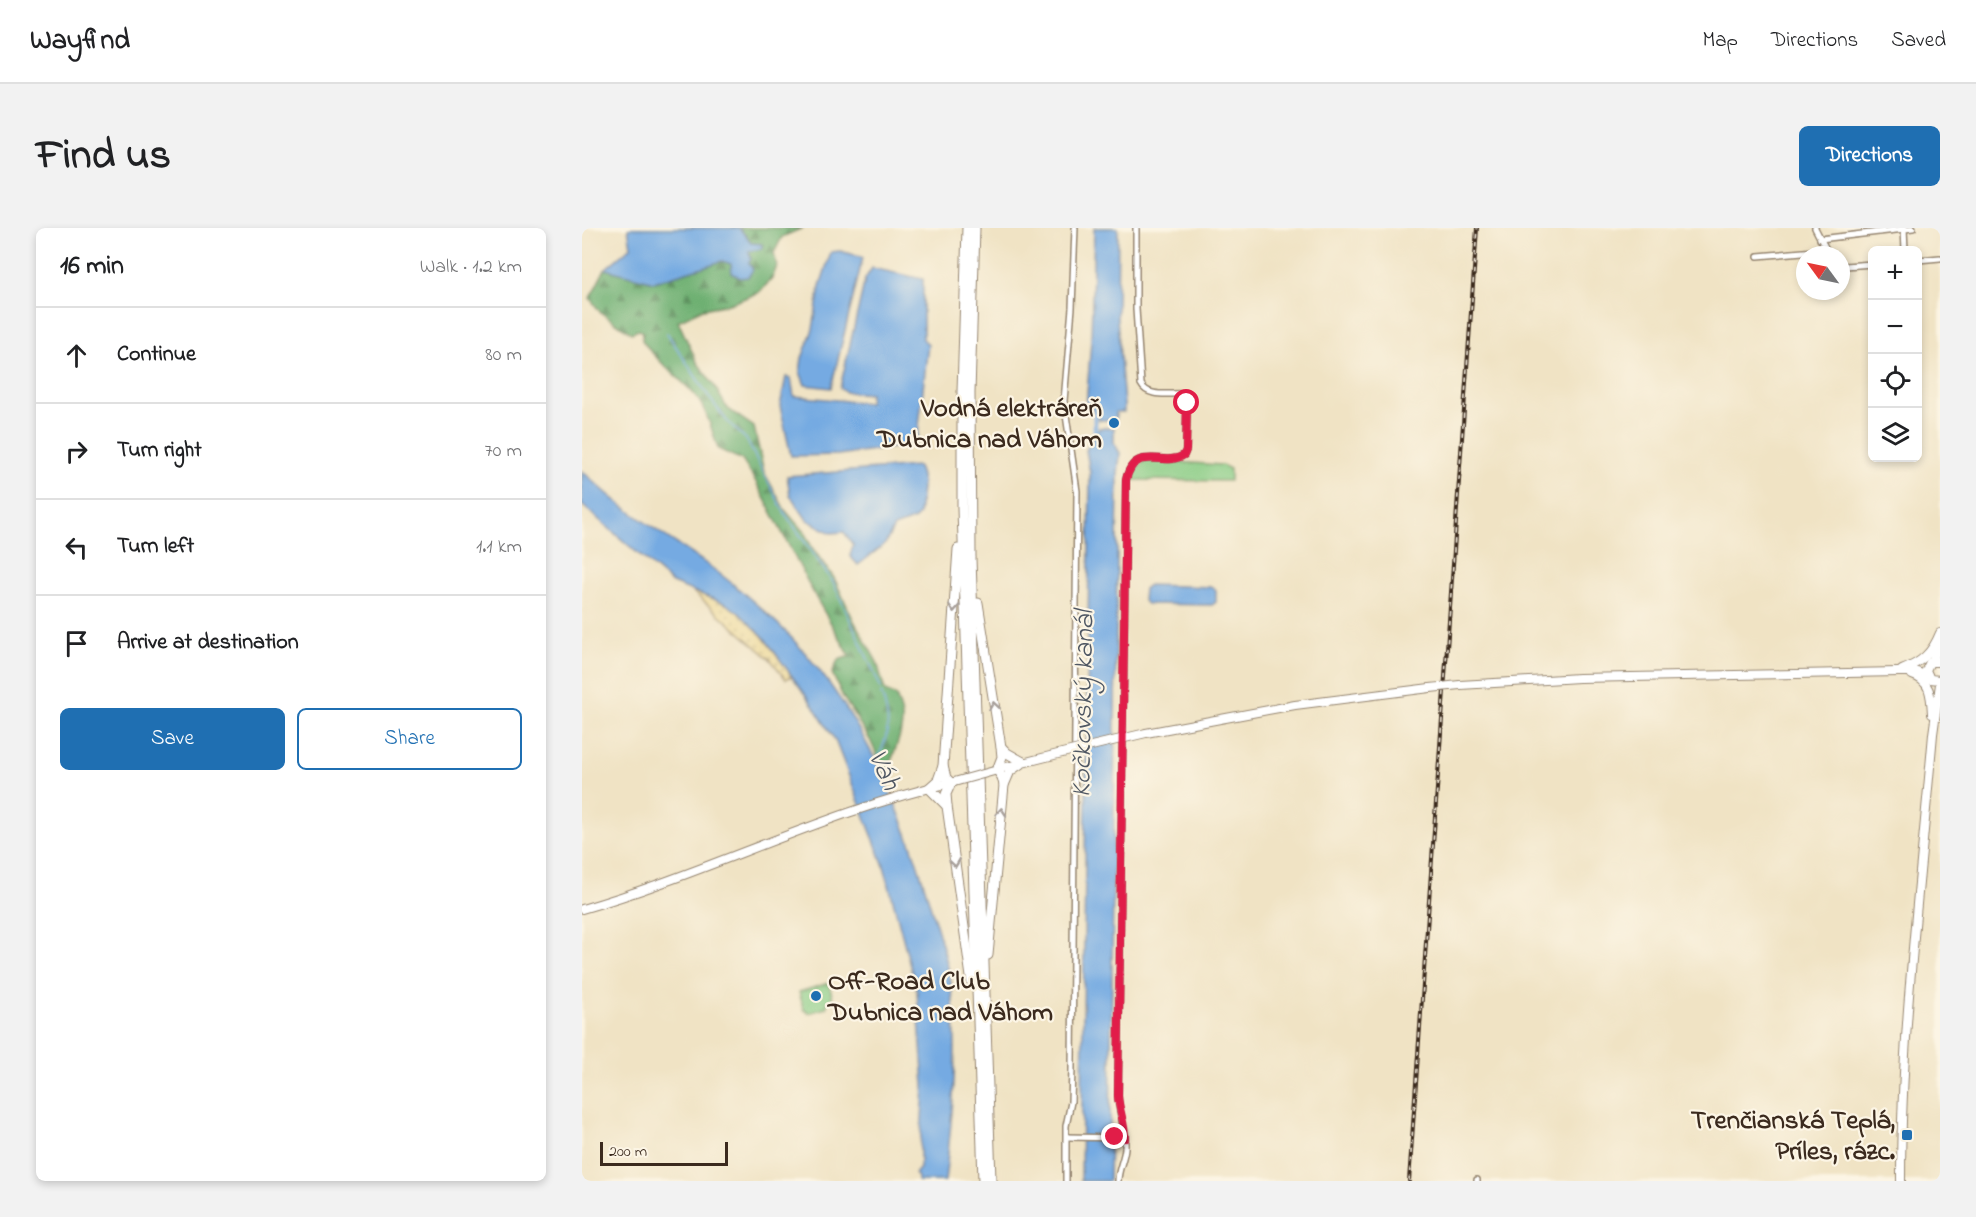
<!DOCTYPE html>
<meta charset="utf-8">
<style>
:root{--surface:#fff;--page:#f2f2f2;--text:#202124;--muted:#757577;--line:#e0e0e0;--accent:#1f6fb2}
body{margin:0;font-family:"Indie Flower",sans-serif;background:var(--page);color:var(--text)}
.controls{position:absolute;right:18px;top:18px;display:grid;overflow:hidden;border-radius:9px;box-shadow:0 3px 9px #0003}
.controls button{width:54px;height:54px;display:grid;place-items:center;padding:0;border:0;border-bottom:2px solid var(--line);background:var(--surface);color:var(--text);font:30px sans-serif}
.compass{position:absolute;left:1214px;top:18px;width:54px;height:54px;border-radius:50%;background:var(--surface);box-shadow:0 3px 9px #0003;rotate:303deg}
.scale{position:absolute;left:18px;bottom:15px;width:128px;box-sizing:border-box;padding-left:6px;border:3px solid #3b2a1e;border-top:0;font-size:16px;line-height:21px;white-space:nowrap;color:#3b2a1e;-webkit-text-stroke:4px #fcf5e5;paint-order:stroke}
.stop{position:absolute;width:18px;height:18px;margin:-14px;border:4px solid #e11d48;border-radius:50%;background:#fff}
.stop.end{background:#e11d48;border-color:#fff;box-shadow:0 2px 6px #0008}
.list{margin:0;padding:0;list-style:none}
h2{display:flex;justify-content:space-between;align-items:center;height:78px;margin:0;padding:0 24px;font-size:26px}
h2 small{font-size:20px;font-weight:400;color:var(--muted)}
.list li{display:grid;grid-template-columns:39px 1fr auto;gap:18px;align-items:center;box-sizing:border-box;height:96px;padding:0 24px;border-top:2px solid var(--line)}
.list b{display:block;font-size:22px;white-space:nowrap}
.list em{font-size:20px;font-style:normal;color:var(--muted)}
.actions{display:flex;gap:12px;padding:18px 24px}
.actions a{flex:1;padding:14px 0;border:2px solid var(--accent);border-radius:9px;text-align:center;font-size:21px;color:var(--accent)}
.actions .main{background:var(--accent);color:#fff}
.icon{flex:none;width:33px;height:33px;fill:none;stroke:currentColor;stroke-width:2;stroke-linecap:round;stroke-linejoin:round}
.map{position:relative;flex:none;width:1358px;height:953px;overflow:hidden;border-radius:9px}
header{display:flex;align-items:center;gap:36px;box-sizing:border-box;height:84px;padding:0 30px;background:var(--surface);border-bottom:2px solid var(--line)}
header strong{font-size:28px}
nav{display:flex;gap:33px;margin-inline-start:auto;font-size:21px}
.intro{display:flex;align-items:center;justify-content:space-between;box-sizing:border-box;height:144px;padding:0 36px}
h1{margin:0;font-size:42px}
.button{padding:15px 27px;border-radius:9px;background:var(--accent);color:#fff;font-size:21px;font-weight:700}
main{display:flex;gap:36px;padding:0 36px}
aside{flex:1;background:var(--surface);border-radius:9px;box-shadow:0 3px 9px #0003}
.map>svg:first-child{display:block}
.forest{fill:url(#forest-firs);stroke:#546d48;stroke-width:1.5}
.sand{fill:url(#sand-dots);stroke:#94825e;stroke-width:1.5}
.garden{fill:#89cc85;stroke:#627b52;stroke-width:1.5}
.water{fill:#74aae2;stroke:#586a80;stroke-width:1.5}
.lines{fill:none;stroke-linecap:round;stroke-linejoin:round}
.stream{stroke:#74aae2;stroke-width:1.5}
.canal{stroke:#74aae2;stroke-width:4.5}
.street-casing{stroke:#968671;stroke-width:8}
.primary-casing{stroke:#968671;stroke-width:10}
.highway-casing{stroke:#968671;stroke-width:11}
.street{stroke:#fff;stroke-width:5}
.primary{stroke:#fff;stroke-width:8}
.highway{stroke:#fff;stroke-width:9}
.rail-casing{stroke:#3b2a1e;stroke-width:4}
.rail{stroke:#fcf5e5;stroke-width:1.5;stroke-dasharray:4.5;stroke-linecap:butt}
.primary-bridge-casing{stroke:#968671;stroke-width:10;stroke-linecap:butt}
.primary-bridge{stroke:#fff;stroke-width:8}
.oneway{stroke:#a79f9a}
.route{stroke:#e11d48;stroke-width:8}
.poi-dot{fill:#1f6fb2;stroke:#fcf5e5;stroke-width:2}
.labels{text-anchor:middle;stroke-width:4.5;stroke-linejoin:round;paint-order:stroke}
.poi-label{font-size:27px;font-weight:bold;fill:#3b2a1e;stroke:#fcf5e5;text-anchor:end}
.water-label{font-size:28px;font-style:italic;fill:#4f5763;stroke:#fcf5e5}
</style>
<header>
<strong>Wayfind</strong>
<nav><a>Map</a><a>Directions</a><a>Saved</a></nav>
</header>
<div class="intro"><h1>Find us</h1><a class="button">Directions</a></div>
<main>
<aside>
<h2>16 min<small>Walk · 1.2 km</small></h2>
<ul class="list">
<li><svg class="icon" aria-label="ahead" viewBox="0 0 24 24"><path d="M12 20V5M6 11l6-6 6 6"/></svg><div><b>Continue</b></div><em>80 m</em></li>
<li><svg class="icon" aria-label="right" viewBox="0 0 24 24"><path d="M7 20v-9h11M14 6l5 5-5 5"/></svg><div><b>Turn right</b></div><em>70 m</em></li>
<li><svg class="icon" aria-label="left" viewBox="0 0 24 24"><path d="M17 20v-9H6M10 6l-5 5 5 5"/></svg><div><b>Turn left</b></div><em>1.1 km</em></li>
<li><svg class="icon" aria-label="arrive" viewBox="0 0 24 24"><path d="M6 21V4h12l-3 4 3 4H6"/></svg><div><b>Arrive at destination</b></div></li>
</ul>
<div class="actions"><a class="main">Save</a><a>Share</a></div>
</aside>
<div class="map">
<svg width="1358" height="953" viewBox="0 0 1358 953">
<defs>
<pattern id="forest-firs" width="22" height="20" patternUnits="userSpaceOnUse" patternTransform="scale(1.5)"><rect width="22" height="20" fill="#6eb072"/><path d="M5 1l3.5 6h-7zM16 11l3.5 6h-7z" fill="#5c8f5d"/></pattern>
<pattern id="sand-dots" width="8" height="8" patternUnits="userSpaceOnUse" patternTransform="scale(1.5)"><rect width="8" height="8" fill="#eeda9e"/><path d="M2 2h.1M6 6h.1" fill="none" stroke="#cdbb88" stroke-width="1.8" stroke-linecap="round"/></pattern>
</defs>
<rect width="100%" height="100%" fill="#fcf5e5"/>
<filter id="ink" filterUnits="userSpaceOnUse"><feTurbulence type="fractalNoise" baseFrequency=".0167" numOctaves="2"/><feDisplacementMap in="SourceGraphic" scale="12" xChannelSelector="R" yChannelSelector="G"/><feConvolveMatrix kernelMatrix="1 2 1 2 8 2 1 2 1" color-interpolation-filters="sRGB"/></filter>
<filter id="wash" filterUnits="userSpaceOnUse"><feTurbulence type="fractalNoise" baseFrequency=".008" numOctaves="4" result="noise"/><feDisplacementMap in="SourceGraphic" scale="24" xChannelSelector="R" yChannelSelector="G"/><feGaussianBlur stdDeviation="1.35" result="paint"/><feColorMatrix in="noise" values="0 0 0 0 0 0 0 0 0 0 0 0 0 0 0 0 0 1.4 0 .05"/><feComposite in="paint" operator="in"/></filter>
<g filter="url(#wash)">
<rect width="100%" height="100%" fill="#f0e3c4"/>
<path class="forest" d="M157,0h64l-21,9 -8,16 3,13 -5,13 -14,14 -29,11 -26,5 -25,12 19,41 18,25 12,21 27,19 10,45 21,38 19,22 9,17 21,29 19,41 24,43 8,29 11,5c2,6 5,13 6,19 2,21 -12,42 -15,62l-17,-37 -27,-43 -11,-24 6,-13 12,-4 -34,-58 -60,-116 -14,-22 -24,-11c-6,-18 -11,-40 -24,-55 -17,-19 -38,-33 -52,-54l1,-8 -4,-2 -8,3 -31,-21 -10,-14 15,-29 49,13 68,-21 9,3 18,-1v-12l13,-6 -10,-2z"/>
<path class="sand" d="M110,363c12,4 25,7 36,14 27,17 45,45 64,71l-6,3 -16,-20z"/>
<g class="garden">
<path d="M564,232l76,5 8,4v12l-98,-1 2,-9z"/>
<path d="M247,755l4,17 -5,2 -2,6 -17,5 -5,-3 -5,-18z"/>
</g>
<g class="water">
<path d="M46,0h111l13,15 10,1v5l-13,2 2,8 -2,4 4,7 -5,7 -8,1 -8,-5 -1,-9 -9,-3 -68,21 -49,-13 26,-22z"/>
<path d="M512,0h24l-1,90 7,87v7h-8v8h-17l1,-13h-3l-1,4h-4v-4h-6l5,-67z"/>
<path d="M258,23l23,6 -32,131 -26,-3 -5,-13 2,-14 11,-29 7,-43 11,-34z"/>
<path d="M290,40l51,11v60l5,5 -11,100 -79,11 -47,1 -11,-50 6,-29 5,1 3,18 75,7 1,-9 -24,-2 -6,-4 25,-109z"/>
<path d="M517,200h15v15l6,10 -2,21 -8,660 -1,47h-28l9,-708 -4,-23 6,-9v-8h5z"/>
<path d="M335,238c9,14 3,34 2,49l-4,4 -21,8 -9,17 -27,21 -8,-9 3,-11 -9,-13 -13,1 -24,-13 -17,-25 -3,-19z"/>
<path d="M0,243c15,13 29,27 45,38 25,19 52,36 78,54 23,16 53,42 73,61 80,78 123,179 153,284 8,27 18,55 21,83 7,64 0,127 -7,190h-28l1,-4 -3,-3 5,-6v-19l4,-63 -7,-94 -33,-126 -49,-126 -25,-39 -47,-65 -25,-24 -12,-8 -54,-21 -90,-78z"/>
<path d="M567,357l64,2 3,3v12l-4,3 -65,-1 -4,-4 1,-11z"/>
</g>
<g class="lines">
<g class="stream">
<path d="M85,105l44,67 17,22 18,17 38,73 49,70 48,106"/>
<path d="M294,535c13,-28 16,-41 5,-70"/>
</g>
<path class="canal" d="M513,179v31"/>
</g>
</g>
<g filter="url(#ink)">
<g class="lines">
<g class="street-casing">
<g id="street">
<path d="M1233,0l14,27"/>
<path d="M1322,0l1,22"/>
<path d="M1238,11l93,-11"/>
<path d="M1176,28l68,-6"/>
<path d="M1336,32l22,-2"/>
<path d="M1259,37l4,1 27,-2"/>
<path d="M485,909l57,1"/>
<path d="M895,952v1"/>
<path d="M484,953v-55l5,-24 1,-33 5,-578 -13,-90 8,-93 3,-80"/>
<path d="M536,953c0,-12 6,-21 7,-33 1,-21 -6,-33 -7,-52l8,-616c8,-37 38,-12 58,-25l2,-5 1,-47 -1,-5 -4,-4c-13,-1 -34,4 -41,-10l-5,-75v-81"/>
</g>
</g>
<g class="primary-casing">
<g id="primary">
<path d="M1350,433l8,-16"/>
<path d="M1358,434h-10l-4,8 4,9 10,1"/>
<path d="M1320,442c20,-8 30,-17 38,-37"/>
<path d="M1330,447c19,6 19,21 20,39"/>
<path d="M878,457l119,-7 320,-6h18l10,4"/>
<path d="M564,505l149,-28 135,-17"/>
<path d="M413,542l67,-17"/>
<path d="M0,681c126,-36 244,-98 372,-127"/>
<path d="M1319,953c0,-149 19,-298 32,-447l7,-50"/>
</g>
</g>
<g class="highway-casing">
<g id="highway">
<path d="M385,0l-5,164v116l21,673"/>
<path d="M393,0l-5,165 1,165 20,623"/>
<path d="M396,375l23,144 1,10 -5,13 5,7 2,8"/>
<path d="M419,519l6,6 16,9"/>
<path d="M361,538l3,12 5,5 -5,11 1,12 25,178"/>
<path d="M365,578l-18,-18 9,-8 5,-14 15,-217"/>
<path d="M406,727l16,-170 6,-14 13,-9"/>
</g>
</g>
<use href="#street" class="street"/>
<use href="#primary" class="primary"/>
<use href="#highway" class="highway"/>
<g class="rail-casing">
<path id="rail" d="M827,953l68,-953"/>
</g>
<use href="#rail" class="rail"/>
<g class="primary-bridge-casing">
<g id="primary-bridge">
<path d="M848,460l30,-3"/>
<path d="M480,525l84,-20"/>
<path d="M372,554l40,-11"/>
</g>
</g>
<use href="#primary-bridge" class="primary-bridge"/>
</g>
<defs><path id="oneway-chevron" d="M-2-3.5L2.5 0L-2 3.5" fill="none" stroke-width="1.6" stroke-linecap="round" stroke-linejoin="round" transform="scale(1.5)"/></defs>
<g class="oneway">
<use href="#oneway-chevron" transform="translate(372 380) rotate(94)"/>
<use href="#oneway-chevron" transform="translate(412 478) rotate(-99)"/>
<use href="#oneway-chevron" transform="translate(419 584) rotate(-85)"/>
<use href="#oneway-chevron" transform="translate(373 635) rotate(82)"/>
</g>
</g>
<g class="lines" filter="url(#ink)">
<path class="route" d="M533,909l10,1c0,-15 -6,-28 -7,-42l8,-616c8,-37 38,-12 58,-25l2,-5 1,-47"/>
</g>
<g class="poi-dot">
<circle cx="532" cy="195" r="6"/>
<circle cx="234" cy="768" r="6"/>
<rect x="1319" y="901" width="12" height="12" rx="3"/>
</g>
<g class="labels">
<g class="poi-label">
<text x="520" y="188">Vodná elektráreň<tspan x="520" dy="31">Dubnica nad Váhom</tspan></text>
<text x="246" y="761" text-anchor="start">Off-Road Club<tspan x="246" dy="31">Dubnica nad Váhom</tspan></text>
<text x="1313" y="900">Trenčianská Teplá,<tspan x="1313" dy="31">Príles, rázc.</tspan></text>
</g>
<g class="water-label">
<text transform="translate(499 476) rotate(-89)" y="10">Kočkovský kanál</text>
<text transform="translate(304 541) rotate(66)" y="10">Váh</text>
</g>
</g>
</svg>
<div class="controls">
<button>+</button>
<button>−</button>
<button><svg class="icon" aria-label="locate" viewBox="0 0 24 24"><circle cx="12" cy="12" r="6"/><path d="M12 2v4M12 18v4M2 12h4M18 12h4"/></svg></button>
<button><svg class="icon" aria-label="layers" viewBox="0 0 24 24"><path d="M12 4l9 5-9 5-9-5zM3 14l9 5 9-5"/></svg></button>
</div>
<svg class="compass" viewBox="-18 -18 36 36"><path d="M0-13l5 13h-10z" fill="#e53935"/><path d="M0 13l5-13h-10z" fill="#757577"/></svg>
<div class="scale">200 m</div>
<div class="stop" style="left:605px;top:175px"></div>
<div class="stop end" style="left:533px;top:909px"></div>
</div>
</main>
